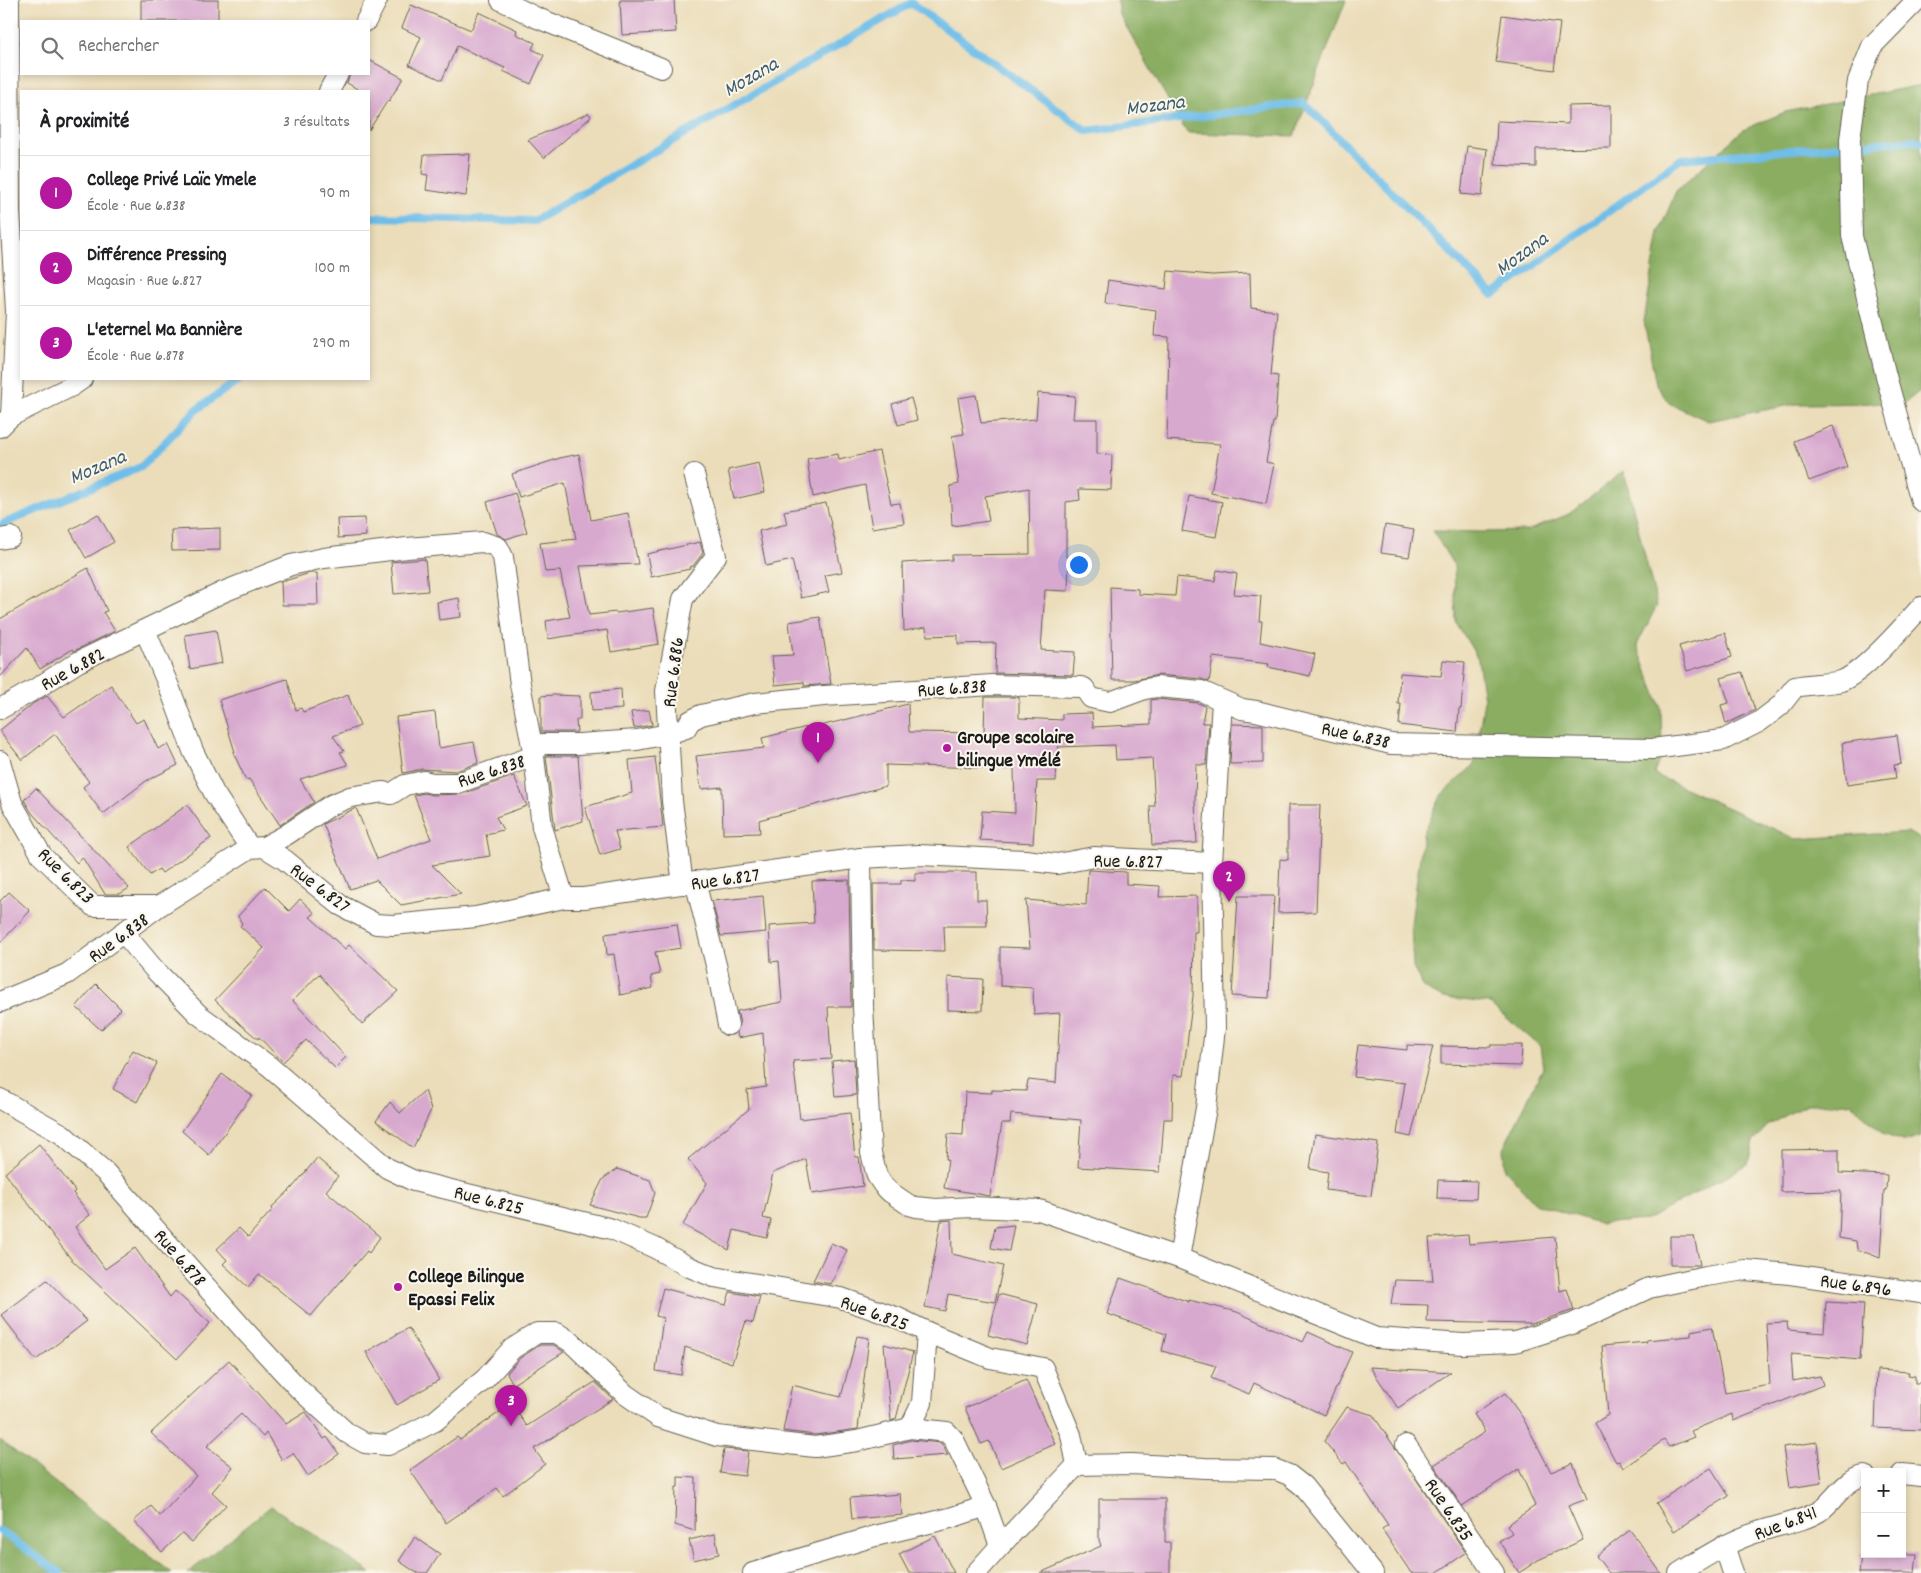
<!DOCTYPE html>
<html lang="fr">
<meta charset="utf-8">
<style>
:root{--surface:#fff;--page:#f2f2f2;--text:#202124;--muted:#757577;--line:#e0e0e0;--accent:#b5179e}
body{margin:0;font-family:Dekko,sans-serif;background:var(--page);color:var(--text)}
.controls{position:absolute;right:15px;bottom:15px;display:grid;overflow:hidden;border-radius:0px;box-shadow:0 2px 8px #0003}
.controls button{width:45px;height:45px;display:grid;place-items:center;padding:0;border:0;border-bottom:1px solid var(--line);background:var(--surface);color:var(--text);font:25px sans-serif}
.you{position:absolute;left:1078px;top:564px;width:18px;height:18px;margin:-12px;border:4px solid #fff;border-radius:50%;background:#1a73e8;box-shadow:0 0 0 8px #1a73e833}
.badge{display:grid;place-items:center;width:32px;height:32px;border-radius:50%;background:var(--accent);color:#fff;font-size:16px;font-weight:700}
.pin{position:absolute;translate:-50% -41px;filter:drop-shadow(0 1px 2px #0008)}
.pin::after{content:'';position:absolute;top:26px;width:18px;height:15px;background:inherit;clip-path:polygon(0 0,100% 0,50% 100%)}
.list{margin:0;padding:0;list-style:none}
h2{display:flex;justify-content:space-between;align-items:center;height:65px;margin:0;padding:0 20px;font-size:21px}
h2 small{font-size:16px;font-weight:400;color:var(--muted)}
.list li{display:grid;grid-template-columns:32px 1fr auto;gap:15px;align-items:center;box-sizing:border-box;height:75px;padding:0 20px;border-top:1px solid var(--line)}
.list b{display:block;font-size:19px;white-space:nowrap}
.list p{margin:0;font-size:16px;white-space:nowrap;color:var(--muted)}
.list em{font-size:16px;font-style:normal;color:var(--muted)}
.icon{flex:none;width:28px;height:28px;fill:none;stroke:currentColor;stroke-width:2;stroke-linecap:round;stroke-linejoin:round}
.map{position:relative;flex:none;width:1921px;height:1573px;overflow:hidden}
.search{position:absolute;background:var(--surface);box-shadow:0 2px 8px #0003;left:20px;top:20px;width:350px;height:55px;display:flex;align-items:center;gap:12px;box-sizing:border-box;padding:0 18px;border-radius:0px;color:var(--muted);font-size:19px}
.panel{position:absolute;background:var(--surface);box-shadow:0 2px 8px #0003;left:20px;top:90px;width:350px;height:290px;border-radius:0px}
.map>svg:first-child{display:block}
.forest{fill:#8aad62;stroke:#53643f}
.lines{fill:none;stroke-linecap:round;stroke-linejoin:round}
.stream{stroke:#6ebee9;stroke-width:8}
.building{fill:#d8a9cf}
.street-casing{stroke:#646053;stroke-width:22}
.street{stroke:#fff;stroke-width:20}
.poi-dot{fill:#b5179e;stroke:#fbf7ec;stroke-width:2}
.labels{text-anchor:middle;stroke-width:4;stroke-linejoin:round;paint-order:stroke}
.street-label{font-size:20px;fill:#1c1c1c;stroke:#fbf7ec}
.poi-label{font-size:20px;font-weight:bold;fill:#1c1c1c;stroke:#fbf7ec;text-anchor:start}
.water-label{font-size:21px;font-style:italic;fill:#3d5d6e;stroke:#fbf7ec}
</style>
<div class="map">
<svg width="1921" height="1573" viewBox="0 0 1921 1573">
<rect width="100%" height="100%" fill="#fbf7ec"/>
<filter id="ink" filterUnits="userSpaceOnUse"><feTurbulence type="fractalNoise" baseFrequency=".02" numOctaves="2"/><feDisplacementMap in="SourceGraphic" scale="10" xChannelSelector="R" yChannelSelector="G"/><feConvolveMatrix kernelMatrix="1 2 1 2 8 2 1 2 1" color-interpolation-filters="sRGB"/></filter>
<filter id="wash" filterUnits="userSpaceOnUse"><feTurbulence type="fractalNoise" baseFrequency=".0096" numOctaves="4" result="noise"/><feDisplacementMap in="SourceGraphic" scale="20" xChannelSelector="R" yChannelSelector="G"/><feGaussianBlur stdDeviation="1.12" result="paint"/><feColorMatrix in="noise" values="0 0 0 0 0 0 0 0 0 0 0 0 0 0 0 0 0 1.4 0 .05"/><feComposite in="paint" operator="in"/></filter>
<g filter="url(#wash)">
<rect width="100%" height="100%" fill="#ebddb9"/>
<g class="forest">
<path d="M1117,0h229l-52,136 -107,-3 -68,-119z"/>
<path d="M1921,85v305l-16,13 -109,1 -88,17 -39,-18 -13,-18 -12,-64 15,-89 17,-41 67,-61 42,-18z"/>
<path d="M1624,471l33,134 -20,40 24,63 1,44 -8,22 142,65 112,-7 13,8v297l-16,5 -22,-8 -32,-31 -44,1 -39,21 -15,17 -5,22 -102,56 -45,4 -65,-20 -31,-35 -2,-20 40,-81 -3,-22 -51,-43 -46,-5 -19,-10 -11,-20 -2,-44 12,-90 19,-40 32,-29 10,-65 -6,-41 -22,-37 -2,-56 -21,-35 50,1 44,-1 42,-17z"/>
<path d="M0,1440l172,133h-172z"/>
<path d="M271,1506l100,67h-183z"/>
</g>
<g class="lines">
<g class="stream">
<path d="M369,217l165,4 377,-218 176,128 217,-28 189,192 188,-136 232,-19 8,2"/>
<path d="M0,525l141,-58 55,-57 44,-31"/>
<path d="M0,1531l60,42"/>
</g>
</g>
<g id="blocks">
<g class="building">
<rect x="141" y="0" width="77" height="21"/>
<path d="M620,0h54l2,32 -54,3z"/>
<path d="M411,5l60,25 8,-18 38,18 -1,4 19,9 -3,6 12,6 -13,29 -28,-13 2,-3 -48,-22 -15,34 -33,-15 12,-28 -19,-9z"/>
<path d="M1502,15l58,8 -6,47 -58,-8z"/>
<path d="M369,60l34,18 -14,23 -1,-1 -19,30v-39h-8l-14,-8 3,-9h19z"/>
<path d="M1611,105v43l-75,1v18l-41,-2 2,-44 71,3v-18z"/>
<path d="M589,113l2,4 -47,41 -16,-18z"/>
<path d="M1467,146l20,3 -5,47 -21,-2z"/>
<path d="M470,154l-4,42 -40,-6 2,-15 -6,-1 2,-19z"/>
<path d="M1168,271l44,4 38,-2 1,35 26,3 -6,64 7,1 -3,46h-2l-7,40 8,2 -8,40 -55,-11 9,-49 -53,-4 2,-103 -15,-1 2,-26 -51,-7 3,-23 58,9z"/>
<path d="M1038,393l37,3 -2,23h24v35l15,1 -1,35 -32,-1 1,11 -14,2v55h3l-1,34 -23,-1 -4,60 34,2 -2,23 -78,-2 1,-30 -38,1v-9l-31,1 -1,-9 -22,4 -2,-68 50,-3v-5l78,-1 -1,-66 -44,8 4,25 -37,5 -2,-40 9,-2 -7,-48 12,-2 -6,-36 18,-3 5,28 55,-4z"/>
<path d="M911,398l6,22 -19,5 -6,-21z"/>
<path d="M1833,426l14,41 -38,14 -15,-40z"/>
<path d="M879,451l12,53 9,-1 4,20 -32,5 -7,-43 -52,12 -6,-38 31,-5 1,6z"/>
<path d="M579,454l12,66 37,-7 10,51 -58,2 9,49 27,-3v1l37,-5 6,36 -48,8 -4,-22 -59,9 -2,-18 24,-4 -10,-46 -15,1 -5,-29 36,-4 -11,-56 -46,14 -7,-23 48,-16z"/>
<path d="M759,463l6,29 -31,7 -6,-29z"/>
<path d="M515,493l12,39 -21,7 -9,-5 -10,-32z"/>
<path d="M1189,496l33,6 -6,35 -34,-6z"/>
<path d="M826,503l16,69 -17,3 4,17 -28,6 -9,-38 -26,6 -7,-35 28,-7 -3,-13z"/>
<path d="M98,514l16,28 -28,16 -16,-28z"/>
<path d="M365,518l1,18 -28,2 -1,-19z"/>
<path d="M1385,525l29,5 -5,27 -28,-4z"/>
<path d="M220,528v22l-48,1 -1,-21z"/>
<path d="M700,542l3,11 -10,13 -4,1 1,2 -39,8 -4,-23z"/>
<path d="M425,559l3,32 -34,3 -3,-32z"/>
<path d="M88,568l19,43 -4,1 12,19 -41,20 -1,-2 -33,20 -13,-21 -27,29v-58z"/>
<path d="M1217,570l20,4 -3,20 27,2 -2,25h3l-2,21 55,12 -5,22 -42,-9 1,-3 -56,-7 -4,25 -7,-3 -44,-4 -24,5h-22l-2,-93 28,2v5l37,2 2,-19 38,4z"/>
<path d="M310,573h7l1,32h-36l-1,-23z"/>
<path d="M459,598l2,19 -22,3 -2,-18z"/>
<path d="M820,617l11,67 -27,2v-4l-29,3 -3,-29 21,-1 -4,-33z"/>
<path d="M216,630l6,33 -32,6 -5,-34z"/>
<path d="M1725,633l7,24 -45,14 -8,-25z"/>
<path d="M1443,660l22,2 -4,47h-2l-2,23 -58,-7 2,-21h-3l2,-31 41,3z"/>
<path d="M1742,672l13,38 -29,14 -5,-19 8,-2 -8,-25z"/>
<path d="M287,679l9,31 5,-2 2,4 45,-17 12,31 -27,10 11,15 -4,1 8,13 -48,14 14,23 -34,23 -31,-46 -3,1 -13,-28h2l-16,-52z"/>
<path d="M111,685l25,38 8,-4 14,30 10,-5 10,21 -32,16 -43,33 -20,-27 6,-5 -34,-48 -33,26 -22,-28v-2l34,-27 13,-7 17,21z"/>
<path d="M621,689l1,20 -30,2 -1,-19z"/>
<path d="M554,695l26,1v24h-4l1,12h-36v-36z"/>
<path d="M985,697h34v21l43,2v-6l30,-1 1,14 58,-3v-24l6,-1 41,4 7,3 -3,17h7l-3,42h-10l-1,35 2,43 -45,2 -2,-39h5l-3,-48 -36,2 -1,-15 -57,2 -2,34h-19l-4,62 -53,-3 2,-29 33,2 -1,-44 -128,-4v21l-127,34 1,13 -37,1 -1,-47 -21,2 -5,-33 68,-8 -2,-10 45,-11 1,2 100,-25 1,28 75,1z"/>
<path d="M649,710l3,15 -18,3 -3,-16z"/>
<path d="M435,712l4,36 35,-6 4,21 -22,8 -34,-2 -19,4 -7,-56z"/>
<path d="M1232,724l31,1v38l-33,1z"/>
<path d="M1897,735l4,29 -7,1 2,13 -49,7 -5,-42z"/>
<path d="M546,756h32l5,65 -28,9z"/>
<path d="M655,757l8,70 -48,4 5,18 -20,6 -15,-48 47,-14 -3,-33z"/>
<path d="M514,776l13,30 -31,11 7,13 -17,4 4,22 -58,9 29,29 -60,11 -25,-25 -26,9 -27,-65 33,-16 21,51 54,-20 -17,-44 10,-2 8,2 30,-1z"/>
<path d="M36,788l55,59 38,41 -9,6h-15l-23,-37 -5,6 -45,-50 -8,-13z"/>
<path d="M187,805l24,33 -49,35 -3,-4 -9,6 -21,-28z"/>
<path d="M1288,805h32l-4,107 -38,1 2,-54 8,1z"/>
<path d="M1088,870l38,2v12l34,2 -1,11 38,-1v36h-3l-1,64 -10,80 -10,-1 -1,44h-8l-4,53 -82,-5 3,-47 -70,-6 -1,9h-8l-12,73 -46,-8 4,-29h-2l2,-25 15,1 2,-43 27,1v-3l34,1 2,-11 28,3 4,-70 -26,2 -1,-27 -33,-2v-39l30,1 -4,-48 60,5z"/>
<path d="M949,872h28v28h9l1,26h-43l1,25 -71,-1 -1,-66h28v-4l14,1v-8h33z"/>
<path d="M849,880l2,127h-23l3,52 -38,2 7,58 50,-6 5,44h4l4,29 -51,8 -6,-35 -33,14 -10,45 8,2 -4,18 -33,-8 -5,20 -46,-25 24,-42 -19,-24 61,-50 -2,-19 19,-3 -3,-54 -25,5 -1,-6 3,-9 -3,-12 45,-9 -3,-41 -8,1 -2,-36 45,-3 -2,-42z"/>
<path d="M265,887l24,24 11,-12 15,14 -5,4 35,32 4,-4 49,46 -36,33 -43,-50 -26,27 53,56 -11,11 -29,-28 -23,22 -24,-25 -1,2 -18,-15 -25,-24 49,-52 -24,-22 2,-2 -4,-8z"/>
<path d="M9,892l21,19 -30,32v-42z"/>
<path d="M763,896l3,36 -45,4 -9,-35z"/>
<path d="M1238,896h36l-5,102 -37,-2z"/>
<path d="M677,924l4,24 -26,4 5,22 -9,2 2,12 -33,7 -6,-41 -7,1 -2,-21z"/>
<path d="M948,977l35,2 -1,32 -34,-1z"/>
<path d="M96,984l25,25 -20,21 -25,-23z"/>
<path d="M1358,1045l49,5v-5l26,1 -22,91 -14,-3 8,-51 -51,-6z"/>
<path d="M1491,1045h31l-1,21 -80,-2v-18l50,1z"/>
<path d="M133,1050l24,13 -20,39 -24,-13z"/>
<path d="M854,1059l2,36 -21,2 -3,-36z"/>
<path d="M222,1074l30,21 -43,60 -27,-24z"/>
<path d="M425,1090l6,20 -18,38 -37,-27 14,-19 10,11z"/>
<path d="M1315,1134l63,9 -7,53 -45,-6 2,-18 -18,-3z"/>
<path d="M39,1144l36,47 -2,2 17,22 -15,12 30,42 30,-21 35,49 5,-6 35,32 -33,36 -106,-100 -66,-86z"/>
<path d="M1839,1149v24l48,2 -1,15h-2l-4,68 -23,-9 -1,-8 -17,-3 2,-47 -60,1v-42z"/>
<path d="M317,1158l21,18 -12,15 54,46 -11,16 -2,-2 -56,65 -52,-42 -11,13 -25,-23 4,-4 -10,-11 22,-21 9,9 25,-28 -1,-2 21,-20z"/>
<path d="M617,1169l33,11 5,13 -9,25h-7l-49,-13 13,-26z"/>
<path d="M1438,1180l39,1 -1,18 -39,-1z"/>
<path d="M951,1220l1,34 51,12 -8,36 -47,-8 -3,17 -20,-4 16,-86z"/>
<path d="M1014,1225l-5,26 -18,-3 4,-21z"/>
<path d="M1468,1235l1,9 86,-7 5,54 7,-2 7,21 -43,14 -104,-2 1,-17 -37,-1 4,-24 38,1 -4,-43z"/>
<path d="M1670,1236h24l6,29h-30z"/>
<path d="M831,1243l16,7 -16,34 -18,-3z"/>
<path d="M1120,1278l69,24v-2l48,12 66,30 5,-10 44,20 -28,63 -70,-32 -5,11 -38,-16 5,-12 -54,-15 4,-17 -59,-20z"/>
<path d="M47,1280l40,41 -51,39 -35,-45z"/>
<path d="M663,1288l63,17 4,-13 30,5 -7,26 -7,-2 -14,42 -47,-16 -4,28 -25,-4 7,-53 -7,-2z"/>
<path d="M999,1294l39,10 -11,41 -39,-10z"/>
<path d="M1826,1302l38,2 -4,56 -69,-6 2,27 27,-5 3,9 -90,36 -1,-7 -41,17 3,6 -25,10 -5,-7 -41,28 -4,-7 -3,1 -21,-39 13,-8 -6,-69 45,-4 -1,-2 45,-4v-5l21,-4 13,66 45,-8 -4,-62 21,-1 1,8 36,3z"/>
<path d="M408,1328l31,52 -42,25 -31,-53z"/>
<path d="M857,1336l12,2 -11,91 -43,6 -32,-4 9,-46 49,12z"/>
<path d="M884,1344l29,8 -17,67 -5,2z"/>
<path d="M540,1345h14l10,7 -51,32 -6,-11 13,-15z"/>
<path d="M229,1360l57,64 20,-12 18,27 3,-2 12,17 -31,22 -15,-23 -11,7 -16,-27 -3,4 -22,-23 -34,32 26,21 -21,25 14,13 -34,37 -10,-9 -20,19 -28,-31 17,-15 9,10 36,-40 -45,-43z"/>
<path d="M1370,1367l81,5 -53,36z"/>
<path d="M1877,1370l32,2 -1,3 7,1v7h6v47l-46,-2z"/>
<path d="M1026,1380l29,64 -54,24 -12,-27 -8,3 -16,-36z"/>
<path d="M595,1382l18,17 -79,50 11,15 -42,32 -6,-8 -51,35 -36,-53 47,-33 3,3 51,-36 16,22z"/>
<path d="M1505,1393l18,25 28,54 22,-9 14,36 -19,7 15,34 -45,20 -19,13 -20,-32 13,-8 -5,-8 28,-19 -16,-37 -57,37 -28,-41 51,-33 -11,-18z"/>
<path d="M1347,1407l26,8 93,138 -30,20h-25l-29,-44 6,-4 -42,-63 -3,2 -19,-23z"/>
<path d="M911,1440l30,3 7,12 -54,4 -1,-14z"/>
<path d="M1817,1442l5,41 -33,5 -6,-41z"/>
<path d="M724,1449l24,2 -3,25 -25,-3z"/>
<path d="M1711,1468l18,28 -55,35 -18,-28z"/>
<path d="M678,1477l18,1 -1,53 -20,-6 1,-38h2z"/>
<path d="M900,1494l2,21 -50,4 -2,-21z"/>
<path d="M1099,1499h66v43h5v31h-130l61,-27 -2,-6z"/>
<path d="M1630,1530l9,12 22,31h-52l-13,-17z"/>
<path d="M715,1534l4,20 -25,6 -5,-20z"/>
<path d="M935,1536l19,37h-45l-10,-19z"/>
<path d="M415,1537l25,17 -13,19h-10l-18,-12z"/>
<path d="M1861,1554h56l-2,19h-56z"/>
</g>
</g>
</g>
<g filter="url(#ink)">
<use href="#blocks" fill-opacity="0" stroke="#646053" stroke-width="1"/>
<g class="lines">
<g class="street-casing">
<g id="street">
<path d="M9,0l1,211 6,100 -5,105"/>
<path d="M501,0l34,17 126,51"/>
<path d="M1917,0l-45,46 -14,35 -8,58 2,97 34,140 35,125"/>
<path d="M366,21l11,-21"/>
<path d="M329,91l9,-17"/>
<path d="M0,427l11,-11 61,-30 10,-7"/>
<path d="M0,539l11,-2"/>
<path d="M145,630l25,59 23,62 21,42 36,55"/>
<path d="M0,709l37,-21 41,-26 145,-70 68,-27 33,-7 83,-10 76,-6 15,5 5,10 17,127 14,72 8,71 22,71"/>
<path d="M0,761l12,42 30,53 51,50h66"/>
<path d="M264,847l21,13 55,45 36,19 17,1 83,-8 88,-19h20l277,-40 58,-3 106,5 32,4 37,-7 118,6"/>
<path d="M861,858l2,149 8,146 6,23 6,9 7,7 19,13 7,2 20,2 36,-2 67,3 140,48 197,80 87,6 52,-2 57,-18 77,-36 57,-12 39,-6 45,4 131,19"/>
<path d="M695,881l22,88 11,56"/>
<path d="M683,884l-11,-83 -6,-110 17,-92 33,-43 -22,-82"/>
<path d="M123,932l31,37 44,45 71,52 118,102 27,13 198,48 43,19 32,18 27,11 127,21 57,20 29,14 63,26 53,10 28,67 6,30 55,-1 73,4 69,1 15,6 14,11 70,87"/>
<path d="M0,1002l67,-28 92,-68 91,-58 14,-1 22,-12 45,-30 19,-8 33,-5 8,2 14,-9 19,-4 8,2h26l76,-27 1,-7 7,-5h37l58,-4 31,-6 18,-6 4,-7 11,-6 54,-12 69,-7 168,-11 89,2 3,1 7,10 19,4 35,-13 12,-2 44,4 41,18 14,2 135,33 261,5 71,-9 36,-18 21,-16 15,-19c13,-3 35,-3 46,-6 21,-7 64,-56 80,-74"/>
<path d="M0,1099l62,35 44,39 140,159 53,57 48,44 18,10 23,2 47,-24 50,-42 27,-30 25,-16h20l14,9 54,52 33,23 59,19 98,11 42,-6 53,-13 12,-25 5,-71"/>
<path d="M1179,1258l27,-150 9,-80 -3,-165 10,-162"/>
<path d="M910,1428l37,4 7,8 32,66 14,40"/>
<path d="M1406,1445l88,128"/>
<path d="M1902,1474l19,2"/>
<path d="M1724,1545l9,28"/>
<path d="M753,1573l122,-37 75,-18 36,-12"/>
<path d="M976,1573l24,-27 77,-81"/>
<path d="M1679,1573c26,-16 50,-32 79,-41 20,-7 44,-10 62,-21 15,-11 25,-33 45,-35"/>
</g>
</g>
<use href="#street" class="street"/>
</g>
</g>
<g class="poi-dot">
<circle cx="947" cy="748" r="5"/>
<circle cx="398" cy="1287" r="5"/>
</g>
<g class="labels">
<g class="street-label">
<text transform="translate(72 668) rotate(-29)" y="7">Rue 6.882</text>
<text transform="translate(672 672) rotate(-83)" y="7">Rue 6.886</text>
<text transform="translate(952 687) rotate(-4)" y="7">Rue 6.838</text>
<text transform="translate(1356 734) rotate(12)" y="7">Rue 6.838</text>
<text transform="translate(491 770) rotate(-18)" y="7">Rue 6.838</text>
<text transform="translate(1128 860) rotate(1)" y="7">Rue 6.827</text>
<text transform="translate(67 875) rotate(45)" y="7">Rue 6.823</text>
<text transform="translate(725 878) rotate(-8)" y="7">Rue 6.827</text>
<text transform="translate(321 887) rotate(37)" y="7">Rue 6.827</text>
<text transform="translate(118 937) rotate(-36)" y="7">Rue 6.838</text>
<text transform="translate(489 1199) rotate(14)" y="7">Rue 6.825</text>
<text transform="translate(181 1257) rotate(49)" y="7">Rue 6.878</text>
<text transform="translate(1856 1284) rotate(8)" y="7">Rue 6.896</text>
<text transform="translate(875 1312) rotate(20)" y="7">Rue 6.825</text>
<text transform="translate(1450 1509) rotate(56)" y="7">Rue 6.835</text>
<text transform="translate(1785 1522) rotate(-21)" y="7">Rue 6.841</text>
</g>
<g class="poi-label">
<text x="957" y="743">Groupe scolaire<tspan x="957" dy="23">bilingue Ymélé</tspan></text>
<text x="408" y="1282">College Bilingue<tspan x="408" dy="23">Epassi Felix</tspan></text>
</g>
<g class="water-label">
<text transform="translate(750 76) rotate(-30)" y="7">Mozana</text>
<text transform="translate(1155 104) rotate(-7)" y="7">Mozana</text>
<text transform="translate(1521 253) rotate(-36)" y="7">Mozana</text>
<text transform="translate(97 466) rotate(-23)" y="7">Mozana</text>
</g>
</g>
</svg>
<div class="controls">
<button>+</button>
<button>−</button>
</div>
<div class="you"></div>
<div class="pin badge" style="left:818px;top:763px">1</div>
<div class="pin badge" style="left:1229px;top:902px">2</div>
<div class="pin badge" style="left:511px;top:1426px">3</div>
<div class="search"><svg class="icon" aria-label="search" viewBox="0 0 24 24"><circle cx="10" cy="10" r="6"/><path d="M15 15l6 6"/></svg>Rechercher</div>
<section class="panel">
<h2>À proximité<small>3 résultats</small></h2>
<ul class="list">
<li><span class="badge">1</span><div><b>College Privé Laïc Ymele</b><p>École · Rue 6.838</p></div><em>90 m</em></li>
<li><span class="badge">2</span><div><b>Différence Pressing</b><p>Magasin · Rue 6.827</p></div><em>100 m</em></li>
<li><span class="badge">3</span><div><b>L'eternel Ma Bannière</b><p>École · Rue 6.878</p></div><em>290 m</em></li>
</ul>
</section>
</div>
